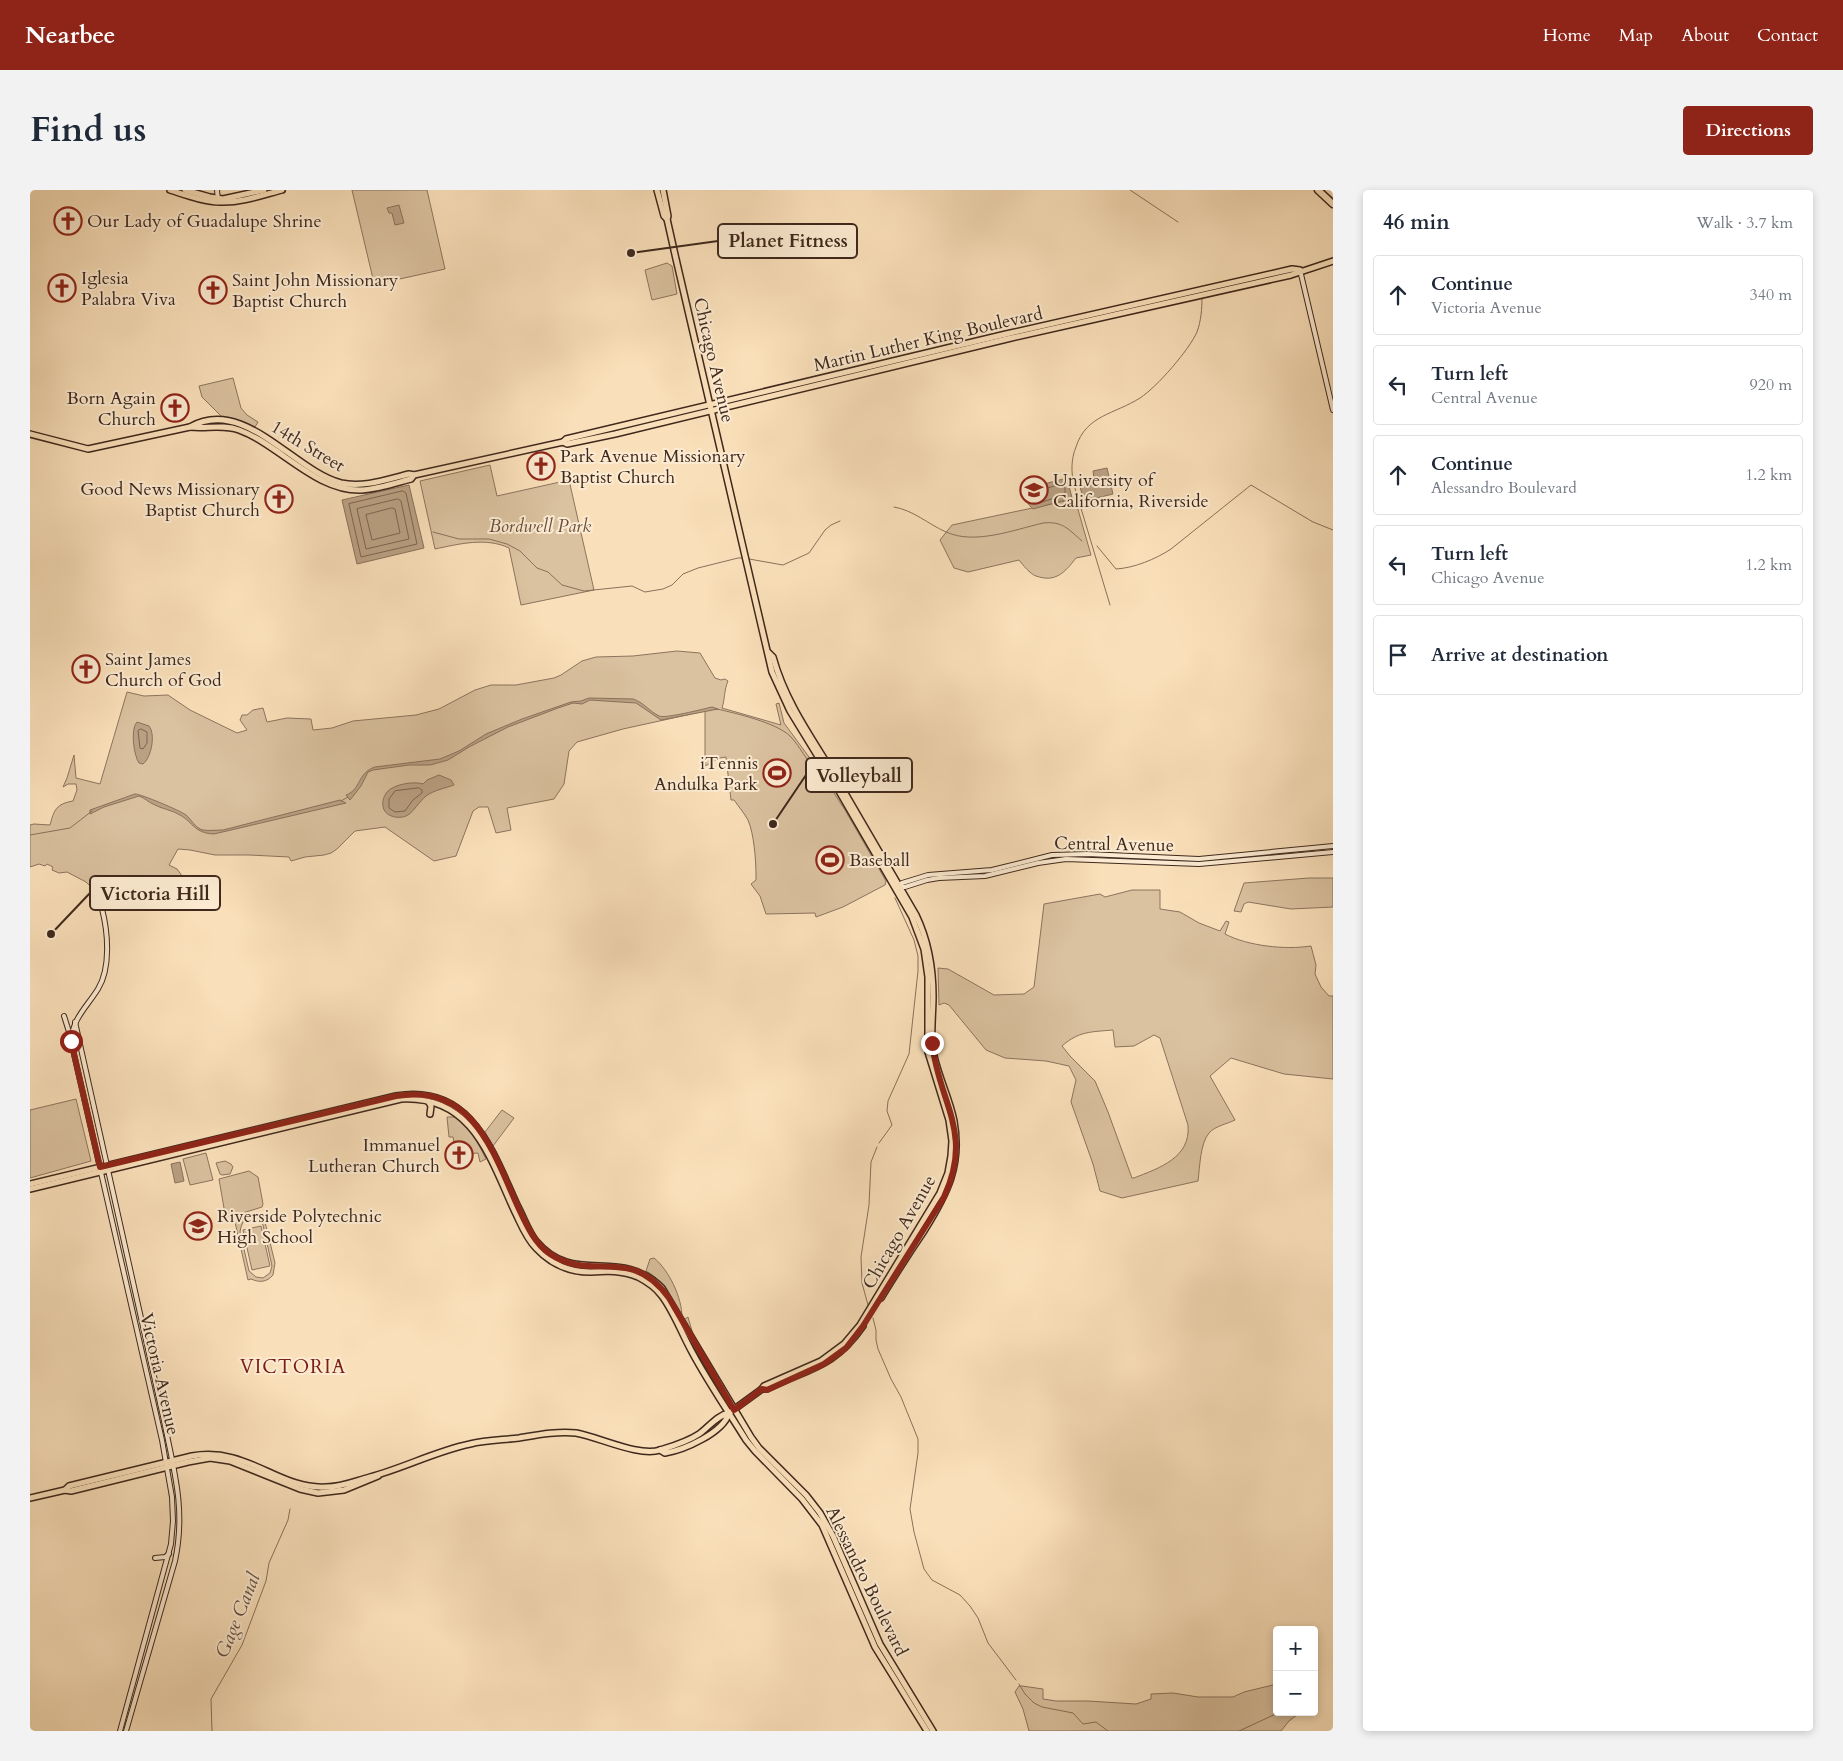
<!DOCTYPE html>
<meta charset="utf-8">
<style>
:root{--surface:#fff;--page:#f2f2f3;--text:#1f2937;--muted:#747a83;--line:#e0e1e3;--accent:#8f2418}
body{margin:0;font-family:Cardo,serif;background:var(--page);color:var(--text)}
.controls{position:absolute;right:15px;bottom:15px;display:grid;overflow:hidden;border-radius:5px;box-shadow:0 2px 8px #0003}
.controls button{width:45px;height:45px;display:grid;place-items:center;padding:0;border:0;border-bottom:1px solid var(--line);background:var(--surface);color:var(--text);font:25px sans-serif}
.stop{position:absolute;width:15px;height:15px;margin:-11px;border:4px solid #8f2418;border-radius:50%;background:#fff}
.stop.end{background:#8f2418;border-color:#fff;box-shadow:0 1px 5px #0008}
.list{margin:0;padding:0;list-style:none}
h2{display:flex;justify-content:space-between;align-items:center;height:65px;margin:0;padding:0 20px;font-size:21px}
h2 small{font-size:16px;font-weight:400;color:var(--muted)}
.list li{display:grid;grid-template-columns:32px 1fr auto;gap:15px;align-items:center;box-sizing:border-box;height:80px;margin:0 10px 10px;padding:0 10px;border:1px solid var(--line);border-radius:5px}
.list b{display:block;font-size:19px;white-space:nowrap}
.list p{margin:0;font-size:16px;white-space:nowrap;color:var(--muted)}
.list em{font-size:16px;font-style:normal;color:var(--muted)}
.icon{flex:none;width:28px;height:28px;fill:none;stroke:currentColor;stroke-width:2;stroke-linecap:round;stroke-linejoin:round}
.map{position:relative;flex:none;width:1303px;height:1541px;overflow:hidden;border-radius:5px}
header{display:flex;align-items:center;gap:30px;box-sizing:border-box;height:70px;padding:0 25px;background:var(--accent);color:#fff}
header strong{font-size:24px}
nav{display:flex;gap:28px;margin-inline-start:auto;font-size:18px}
.intro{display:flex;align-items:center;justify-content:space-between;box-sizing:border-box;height:120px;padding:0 30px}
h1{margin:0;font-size:35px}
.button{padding:12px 22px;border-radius:5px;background:var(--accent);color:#fff;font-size:18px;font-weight:700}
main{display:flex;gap:30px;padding:0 30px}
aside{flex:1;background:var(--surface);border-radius:5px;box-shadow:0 2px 8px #0003}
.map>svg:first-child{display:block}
.green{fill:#dac19f;stroke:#8c745e;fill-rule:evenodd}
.water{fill:#baa184;stroke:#89715a}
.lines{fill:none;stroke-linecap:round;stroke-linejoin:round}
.shore{stroke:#7c6450;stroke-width:1}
.stream{stroke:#89715a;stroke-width:1}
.secondary-casing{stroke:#3f281c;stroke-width:6}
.primary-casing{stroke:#3f281c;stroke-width:8}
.motorway-casing{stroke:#3f281c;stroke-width:9}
.secondary{stroke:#fcebd2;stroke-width:4}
.primary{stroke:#fae0ba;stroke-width:5}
.motorway{stroke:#fae0ba;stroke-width:6}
.route{stroke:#8f2418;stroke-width:6}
.labels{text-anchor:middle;stroke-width:4;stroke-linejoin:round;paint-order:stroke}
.poi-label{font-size:18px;fill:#3f281c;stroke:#fcebd2;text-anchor:start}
.street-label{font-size:18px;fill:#3f281c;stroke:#fcebd2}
.park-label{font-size:18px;font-style:italic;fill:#664e3d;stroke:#fcebd2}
.neighbourhood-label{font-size:19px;letter-spacing:1px;fill:#7a1f14;stroke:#fcebd2}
.water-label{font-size:19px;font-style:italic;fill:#644c3b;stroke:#fcebd2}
.leader{fill:none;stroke:#3f281c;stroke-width:2}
.callout-dot{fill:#3f281c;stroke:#fcebd2;stroke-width:2}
.callout{fill:#fcebd2;stroke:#3f281c;stroke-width:2}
.callout-label{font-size:19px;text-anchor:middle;font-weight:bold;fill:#3f281c}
</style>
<header>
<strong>Nearbee</strong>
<nav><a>Home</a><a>Map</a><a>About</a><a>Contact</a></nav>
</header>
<div class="intro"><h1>Find us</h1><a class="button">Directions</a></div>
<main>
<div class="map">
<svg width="1303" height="1541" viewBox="0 0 1303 1541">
<rect width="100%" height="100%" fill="#fae0ba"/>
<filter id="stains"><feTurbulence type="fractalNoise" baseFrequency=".004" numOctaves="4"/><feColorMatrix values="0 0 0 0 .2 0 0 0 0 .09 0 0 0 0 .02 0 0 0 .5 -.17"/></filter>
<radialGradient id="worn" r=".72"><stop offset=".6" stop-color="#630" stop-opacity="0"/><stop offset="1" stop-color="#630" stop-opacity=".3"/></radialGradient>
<g class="green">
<path d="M322,0h75l18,79 -68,15 -3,-1z"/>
<path d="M637,73l5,3 5,28 -25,6 -7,-30z"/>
<path d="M203,188l8,30 6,7 11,7 -3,5 -11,-5 -21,-4 -21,-21 -3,-11z"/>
<path d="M460,275l7,31 72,-16 25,110 -73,15 -12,-57c-23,-11 -50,-4 -74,1l-15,-68z"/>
<path d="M1045,309l16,56 -15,3c-11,14 -20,25 -40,18 -6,-2 -13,-11 -17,-16l-51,12 -14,-4 -14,-28 12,-15z"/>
<path d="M647,461l23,2 15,25 6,2 4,-1 3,2c-4,9 -3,18 -6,27l59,17 -5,-21 3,-1 5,20 39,53 22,34 41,71 -1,4 -42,22 -27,10 -1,-4 -49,1 -6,-18 -9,-12 5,-4v-5c0,-15 -2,-41 -8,-55 -4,-7 -9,-13 -14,-20h-3l-5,-43 -6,1 -15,8v-55l-82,18 -46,13 -8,9 -5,33 -10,15 -47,9 4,22 -15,3 -8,-26h-9l-6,4 -17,45 -22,5 -49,-34 -30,4 -18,18 -6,4 -7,2 -19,2 -14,4 -2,-4 -40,-2h-34l-25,-5 -12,-1 -9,16 8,4 11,15 -81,19 -4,-8 -3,1 -14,-14 -19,-10 -8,1 -7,-3 1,-3 -6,-3 -2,2 -6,-2 -9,3v-42l4,-1 16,1c4,-15 6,-21 23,-24l4,-11 -1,-6h-8l-5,3 4,-9 7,-23 2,23 24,6 27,-92 17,4 24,-1 22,15 47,23 10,-3 -7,-10 2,-5h5l6,-5 10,-2 4,14 20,-4 24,1 2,11 19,-2 21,-7 63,-6 23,-6 36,-19 16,-5h25l38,-7 7,-3 21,-14 14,-4 37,-1z"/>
<path d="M1279,688h24v29l-42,2 -43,-7 -4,2 -3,8 -7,-1 10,-28z"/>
<path d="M1102,700h28v19l20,3 19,11 21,8 6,-10 3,1 -4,12c23,12 60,16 86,12l5,19 -1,9 6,13 8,9h4v83l-49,-5 -53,-16 -21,18 25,44c-8,4 -20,6 -26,13 -9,11 -9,33 -11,48l-76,17 -22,-7 -7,-27 -22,-62 5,-22 -7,-14 -23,-5 -41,-3 -19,-8 -37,-45 -5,-2 -5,2 -1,-37 10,1 46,26 30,-1 10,-7 10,-83 56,-10 5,3zM1083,840l2,17 19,-1 20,-11 6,3 28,87c3,33 -29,43 -54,53h-2l-24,-66 -13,-31 -25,-25 -8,-10c17,-15 29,-14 51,-16z"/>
<path d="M46,909l15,62 -61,17v-68z"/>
<path d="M472,920l12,8 -21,28 -8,-14z"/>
<path d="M417,927h8c15,11 23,26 31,42l-6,3 -2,-9 -12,1 -1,-5h-4v-2h-6l-2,-10h-4z"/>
<path d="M176,963l7,27 -23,5 -7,-26z"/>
<path d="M195,971l6,3 2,3 -3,7 -8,1 -2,-1 -4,-11z"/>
<path d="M219,981l9,6 5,27 -1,3 -32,10 -5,-3 -6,-35z"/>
<path d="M221,1024l9,3 5,5 10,41 -2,12c-6,7 -13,8 -22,4l-3,1 -13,-58h4l5,-6zM223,1028l7,3 3,4 9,41 -2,7 -7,5 -7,-1 -7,-6 -9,-39 1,-5 2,-5z"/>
<path d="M231,1036l9,40 -18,4 -9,-40z"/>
<path d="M624,1068c15,12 28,40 28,59l3,2 3,-2 6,21c-12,-20 -26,-56 -48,-67l4,-12z"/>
<path d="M1247,1494v28h24l-12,9 -8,10h-252l-6,-22 -8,-17 4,-6h3l21,3v10l13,2h32l48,3 15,-5v-5l22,-1 25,4h35l11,-5z"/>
</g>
<g class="water">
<path d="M369,15l5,18 -9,2 -3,-12h-3l-2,-5z"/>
<path d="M1077,278l6,26 -29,7 -4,-14 15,-3 -2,-13z"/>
<path d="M1037,288l5,20 -39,11c-5,-4 -10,-12 -8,-20z"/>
<path d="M379,295l15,63 -67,16 -15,-64z"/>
<path d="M559,508l44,1c10,3 16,12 26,17 6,3 44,-7 53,-9l6,2 -57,11 -25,-17 -46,-3 -8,4 -9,-1 -15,5 -50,19 -39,20 -21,13 -18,5h-21l-36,5 -5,2 -7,14 -11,14 -4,-5c15,-5 11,-22 29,-28l65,-8 19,-8 27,-17 36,-15 49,-17 10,-1z"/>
<path d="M107,532l12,4c7,9 2,32 -6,38l-4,-1c-5,-7 -9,-34 -2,-41z"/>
<path d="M409,585l12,5 3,5c-8,3 -20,5 -28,11 -6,5 -13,16 -18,19 -8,5 -24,2 -25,-9 -1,-5 1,-10 4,-14 7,-8 27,-11 36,-8l4,-4z"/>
<path d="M105,604c6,0 46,17 51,21 6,5 9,13 17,15 6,1 14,0 20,0l117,-30 6,3 -132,31c-20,-1 -20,-11 -34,-19 -8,-5 -18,-6 -27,-11 -5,-2 -8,-6 -14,-8l-35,11 -14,7v-4z"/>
<path d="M150,972l4,19 -9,2 -4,-19z"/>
</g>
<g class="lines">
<g class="shore">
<path d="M1032,294l3,4v7l-30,9 -2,-2 -3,-7 2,-2z"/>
<path d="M373,301l3,2 11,51 -56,13 -12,-53z"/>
<path d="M368,309l3,2 8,38 -43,10 -9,-40z"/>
<path d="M362,318l3,1 5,24 -28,7 -6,-25z"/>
<path d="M111,539l6,3v11l-4,6 -3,-1 -2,-17z"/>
<path d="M389,598l3,2v3l-9,7 -8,11 -10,1 -6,-4v-9l6,-8z"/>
</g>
<g class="stream">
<path d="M1100,0l48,32"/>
<path d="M864,317c19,3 34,17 52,25 29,13 67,-2 97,-9 20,-2 25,6 39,18"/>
<path d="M403,342l26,7h30l18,5 13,7 17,17 11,4 14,13 22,6 48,-5 13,6 18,-3 9,-4 11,-11 15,-6 40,-10h4"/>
<path d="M1067,356l19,23c18,-1 40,-10 55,-20l80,-64 62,37 20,8"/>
<path d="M719,369l34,6 26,-12 16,-23 6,-5 9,-4"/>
<path d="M1080,415l-36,-120c-3,-13 -3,-26 2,-38 10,-32 39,-33 64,-49 17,-11 49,-48 57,-66 4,-11 5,-23 5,-34"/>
<path d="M687,519c18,4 60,14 73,27 10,10 16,25 27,34"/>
<path d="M809,575l18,1 26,-6 17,25"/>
<path d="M311,611l7,-4"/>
<path d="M0,645l40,-7 22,-17"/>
<path d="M849,953l13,-18 -5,-14 1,-10 21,-47 9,-83v-15l-4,-16 -19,-42"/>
<path d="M838,1115l-6,-22 -1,-26 8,-52 2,-43 6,-15"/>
<path d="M843,1128l3,12v10l2,9 13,30 10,18 17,42v14l-8,56 4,23 10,37 8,11 28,15 10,11 8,12 10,25 28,37"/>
<path d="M989,1494l6,10 9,9 8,4 31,6 10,11 13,-2 12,9"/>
<path d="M182,1541l-1,-32 31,-54 24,-64 3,-18 19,-43 2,-11"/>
<path d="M1209,1541l41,-19"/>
</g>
<g class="secondary-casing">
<g id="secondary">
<path d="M187,0l1,10"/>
<path d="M1270,80l33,140"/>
<path d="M869,697h6l22,-7 12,-2 46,-2 53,-13 28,-4 133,5 134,-12"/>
<path d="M869,697l3,-4 26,-8 64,-5 60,-15 35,-1 112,5 134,-13"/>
<path d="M72,719c6,23 9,59 -4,80 -12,19 -25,29 -27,52l91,399 10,57 1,24 -2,23 -51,187"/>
<path d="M34,826l6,19"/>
<path d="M45,832l89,399c10,49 22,89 11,140l-49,170"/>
<path d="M125,1368l10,-1 4,-3"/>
</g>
</g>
<g class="primary-casing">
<g id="primary">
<path d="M140,0c16,5 34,12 50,12 21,1 43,-7 62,-12"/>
<path d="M155,0l25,7 13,2 41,-9"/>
<path d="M627,0l7,26 3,3"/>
<path d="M160,237c16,2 33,-3 49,3 41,15 77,62 123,60 16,-1 34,-7 49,-11l3,-4 149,-33 4,2 48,-10 392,-95 284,-64 42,-14"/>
<path d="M0,244l58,15 102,-22c54,-31 104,44 151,56 23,5 47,-4 68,-9l5,1"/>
<path d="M533,252l3,-3 440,-105 286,-65 8,1"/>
<path d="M739,463l4,4c12,44 38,80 62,119 27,46 54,92 81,139 12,25 17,53 17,81 0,16 -2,32 -1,49 3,26 17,50 22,76 8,45 -7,73 -30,110 -15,22 -29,44 -43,67"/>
<path d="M398,911l3,5 -1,8"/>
<path d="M0,994l366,-88c76,-13 97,57 122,111 6,11 10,24 18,34 38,46 84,5 126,47l89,149 8,11 47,47 14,18 13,23 47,108 53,87"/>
<path d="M0,999l371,-90c72,-4 89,59 114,113 6,12 11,26 21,36 14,15 33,24 54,24 17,-1 31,-2 48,5 8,4 18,11 24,19 12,16 20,38 30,56 16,30 36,59 54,88l9,11 47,48 20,26 53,122 52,84"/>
<path d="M732,1199h5c42,-21 67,-21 96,-63"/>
<path d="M630,1260l5,3c19,-3 58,-20 64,-40"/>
<path d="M35,1300l4,-4 123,-30c55,-10 87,34 134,31 16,0 29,-6 44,-10 34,-9 66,-26 100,-33 16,-4 33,-4 49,-6 18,-3 38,-7 57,-5 23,4 63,24 84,17 13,-4 27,-8 39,-16 9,-6 18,-19 30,-21l33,-24 2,-3 57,-25 23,-17 16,-19 80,-132 8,-20 3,-17 1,-15 -3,-21 -21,-68v-75l-4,-28 -12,-32 -76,-131 -46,-75 -18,-39 -96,-413 -9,-40 1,-3 -5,-26"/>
<path d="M0,1308l35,-8 6,1 117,-29 22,-4 20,3 70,28 18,4 26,-3 34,-14"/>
</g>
</g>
<g class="motorway-casing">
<path id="motorway" d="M1288,0l15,14"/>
</g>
<use href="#secondary" class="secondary"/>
<use href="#primary" class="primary"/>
<use href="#motorway" class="motorway"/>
</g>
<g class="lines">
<path class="route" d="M41,851l29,126 296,-71c77,-13 97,56 122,111 8,17 16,36 32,47 44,29 80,-10 119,44l65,112 28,-21 5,1 57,-26 22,-16 17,-22 81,-129c30,-65 -5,-93 -12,-154"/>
</g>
<defs>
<g id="church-ring" transform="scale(1.4375)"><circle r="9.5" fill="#fcebd2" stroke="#8f2418" stroke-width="1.5"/><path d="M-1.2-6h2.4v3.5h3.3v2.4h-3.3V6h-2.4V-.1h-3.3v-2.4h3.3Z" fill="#8f2418"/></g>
<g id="university-ring" transform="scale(1.4375)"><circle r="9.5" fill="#fcebd2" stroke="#8f2418" stroke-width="1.5"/><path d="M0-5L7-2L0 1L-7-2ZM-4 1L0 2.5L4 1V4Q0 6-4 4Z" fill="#8f2418"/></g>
<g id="stadium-ring" transform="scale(1.4375)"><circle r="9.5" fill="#fcebd2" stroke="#8f2418" stroke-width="1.5"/><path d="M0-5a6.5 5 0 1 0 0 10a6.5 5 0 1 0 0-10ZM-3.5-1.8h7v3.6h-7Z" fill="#8f2418"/></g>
<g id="school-ring" transform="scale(1.4375)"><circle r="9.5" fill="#fcebd2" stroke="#8f2418" stroke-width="1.5"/><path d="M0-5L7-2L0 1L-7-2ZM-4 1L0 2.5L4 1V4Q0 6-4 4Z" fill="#8f2418"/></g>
</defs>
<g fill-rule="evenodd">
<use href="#church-ring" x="38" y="31"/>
<use href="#church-ring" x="32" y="98"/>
<use href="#church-ring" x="183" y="100"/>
<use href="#church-ring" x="145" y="218"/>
<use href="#church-ring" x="511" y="276"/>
<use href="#university-ring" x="1004" y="300"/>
<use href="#church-ring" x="249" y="309"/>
<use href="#church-ring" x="56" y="479"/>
<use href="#stadium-ring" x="747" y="583"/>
<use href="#stadium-ring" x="800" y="670"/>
<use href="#church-ring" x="429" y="965"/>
<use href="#school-ring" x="168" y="1036"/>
</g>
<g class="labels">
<g class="poi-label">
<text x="57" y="37">Our Lady of Guadalupe Shrine</text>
<text x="51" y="94">Iglesia<tspan x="51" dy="21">Palabra Viva</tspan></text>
<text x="202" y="96">Saint John Missionary<tspan x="202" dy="21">Baptist Church</tspan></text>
<text x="126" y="214" text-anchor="end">Born Again<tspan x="126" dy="21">Church</tspan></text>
<text x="530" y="272">Park Avenue Missionary<tspan x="530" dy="21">Baptist Church</tspan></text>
<text x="1023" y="296">University of<tspan x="1023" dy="21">California, Riverside</tspan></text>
<text x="230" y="305" text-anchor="end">Good News Missionary<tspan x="230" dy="21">Baptist Church</tspan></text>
<text x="75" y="475">Saint James<tspan x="75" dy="21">Church of God</tspan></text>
<text x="728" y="579" text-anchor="end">iTennis<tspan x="728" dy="21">Andulka Park</tspan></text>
<text x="819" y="676">Baseball</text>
<text x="410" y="961" text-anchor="end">Immanuel<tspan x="410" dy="21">Lutheran Church</tspan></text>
<text x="187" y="1032">Riverside Polytechnic<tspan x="187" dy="21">High School</tspan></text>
</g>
<g class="street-label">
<text transform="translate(898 149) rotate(-13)" y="6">Martin Luther King Boulevard</text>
<text transform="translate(684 170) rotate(77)" y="6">Chicago Avenue</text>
<text transform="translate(278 256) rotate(31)" y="6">14th Street</text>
<text transform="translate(1084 654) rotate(1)" y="6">Central Avenue</text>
<text transform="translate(869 1042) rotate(-60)" y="6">Chicago Avenue</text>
<text transform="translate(130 1184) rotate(77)" y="6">Victoria Avenue</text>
<text transform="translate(837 1391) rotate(64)" y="6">Alessandro Boulevard</text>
</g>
<g class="park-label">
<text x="510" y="342">Bordwell Park</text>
</g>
<g class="neighbourhood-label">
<text x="263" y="1183">VICTORIA</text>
</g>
<g class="water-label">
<text transform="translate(207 1425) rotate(-68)" y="7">Gage Canal</text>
</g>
</g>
<path class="leader" d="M601 63L688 51M743 634L776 585M21 744L60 703"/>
<g class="callout-dot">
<circle cx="601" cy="63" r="5"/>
<circle cx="743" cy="634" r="5"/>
<circle cx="21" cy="744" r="5"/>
</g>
<g class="callout">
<rect x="688" y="34" width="139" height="34" rx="5"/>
<rect x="776" y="568" width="106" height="34" rx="5"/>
<rect x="60" y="686" width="130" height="34" rx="5"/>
</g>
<g class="callout-label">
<text x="758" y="57">Planet Fitness</text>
<text x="829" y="592">Volleyball</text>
<text x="125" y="710">Victoria Hill</text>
</g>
<rect width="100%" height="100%" filter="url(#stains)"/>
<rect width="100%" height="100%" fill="url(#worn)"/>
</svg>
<div class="controls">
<button>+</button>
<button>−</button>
</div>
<div class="stop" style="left:41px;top:851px"></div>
<div class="stop end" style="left:902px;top:853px"></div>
</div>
<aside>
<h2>46 min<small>Walk · 3.7 km</small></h2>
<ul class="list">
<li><svg class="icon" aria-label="ahead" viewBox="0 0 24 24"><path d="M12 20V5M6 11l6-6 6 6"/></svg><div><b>Continue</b><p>Victoria Avenue</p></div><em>340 m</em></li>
<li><svg class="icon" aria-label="left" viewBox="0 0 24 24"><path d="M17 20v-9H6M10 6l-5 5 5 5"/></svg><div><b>Turn left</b><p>Central Avenue</p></div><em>920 m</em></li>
<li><svg class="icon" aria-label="ahead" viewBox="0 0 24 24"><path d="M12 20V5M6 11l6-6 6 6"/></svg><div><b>Continue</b><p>Alessandro Boulevard</p></div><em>1.2 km</em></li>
<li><svg class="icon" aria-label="left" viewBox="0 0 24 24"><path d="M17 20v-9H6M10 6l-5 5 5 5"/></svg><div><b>Turn left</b><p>Chicago Avenue</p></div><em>1.2 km</em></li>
<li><svg class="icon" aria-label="arrive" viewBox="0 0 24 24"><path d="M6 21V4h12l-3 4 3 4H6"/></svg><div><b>Arrive at destination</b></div></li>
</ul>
</aside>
</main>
